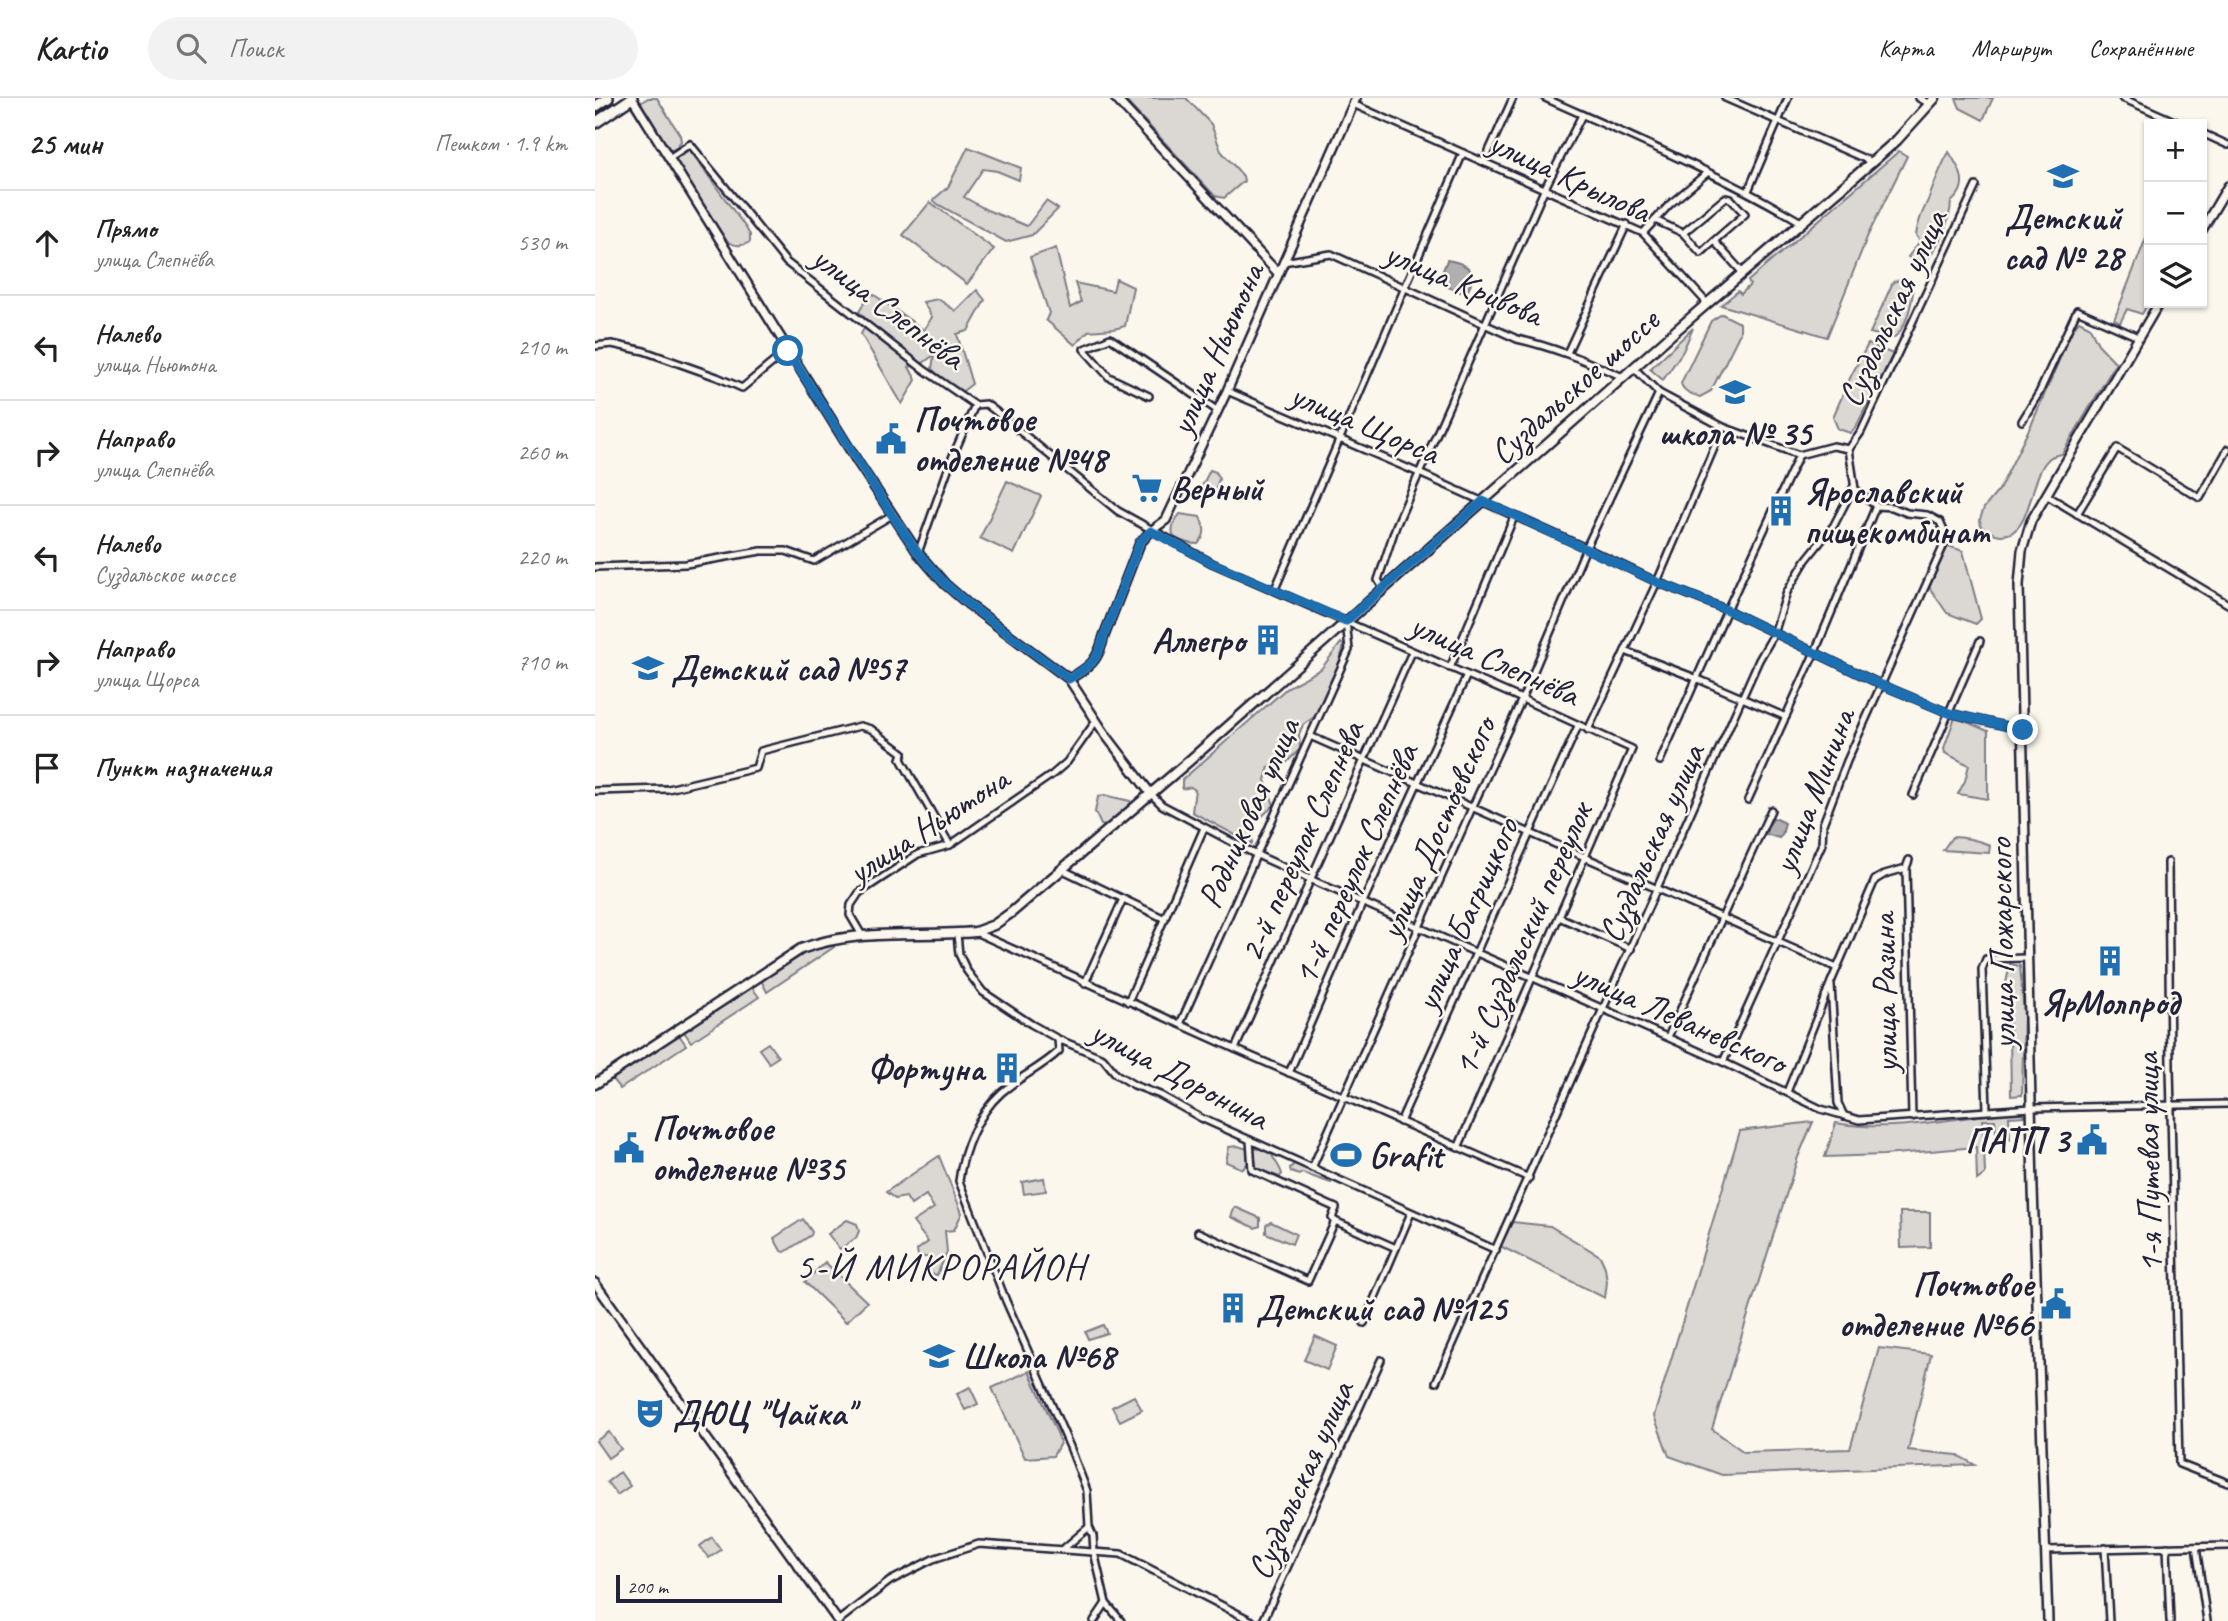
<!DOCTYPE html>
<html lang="ru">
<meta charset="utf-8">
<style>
:root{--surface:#fff;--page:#f2f2f2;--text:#222;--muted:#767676;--line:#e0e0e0}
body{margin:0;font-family:Caveat,sans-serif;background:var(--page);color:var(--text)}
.controls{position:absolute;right:21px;top:21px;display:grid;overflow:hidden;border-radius:0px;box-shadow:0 2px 5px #0004}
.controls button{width:63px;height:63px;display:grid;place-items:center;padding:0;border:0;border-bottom:2px solid var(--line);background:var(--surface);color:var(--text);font:35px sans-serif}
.scale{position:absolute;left:21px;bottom:18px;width:166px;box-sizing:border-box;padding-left:7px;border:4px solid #22223b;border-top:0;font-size:19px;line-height:24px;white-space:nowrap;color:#22223b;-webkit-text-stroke:5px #fbf7ec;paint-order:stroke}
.stop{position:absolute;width:21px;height:21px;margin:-16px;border:5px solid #1f6fb2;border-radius:50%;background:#fff}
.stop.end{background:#1f6fb2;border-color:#fff;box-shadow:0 2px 7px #0008}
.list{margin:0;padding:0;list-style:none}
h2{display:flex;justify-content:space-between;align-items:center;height:91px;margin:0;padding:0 28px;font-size:30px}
h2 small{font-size:23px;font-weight:400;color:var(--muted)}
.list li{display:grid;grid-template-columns:46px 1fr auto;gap:21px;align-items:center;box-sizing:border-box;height:105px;padding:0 28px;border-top:2px solid var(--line)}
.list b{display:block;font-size:26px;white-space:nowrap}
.list p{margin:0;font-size:23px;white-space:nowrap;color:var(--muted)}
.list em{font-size:23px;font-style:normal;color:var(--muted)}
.icon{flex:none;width:38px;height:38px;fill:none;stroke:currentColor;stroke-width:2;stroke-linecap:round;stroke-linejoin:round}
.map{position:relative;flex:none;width:1633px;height:1523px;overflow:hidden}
header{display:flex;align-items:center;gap:42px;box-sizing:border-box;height:98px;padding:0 35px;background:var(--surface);border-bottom:2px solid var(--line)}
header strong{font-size:33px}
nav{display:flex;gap:38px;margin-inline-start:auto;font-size:24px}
.search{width:490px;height:63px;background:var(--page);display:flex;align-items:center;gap:18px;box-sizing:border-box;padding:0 24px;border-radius:38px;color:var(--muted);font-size:26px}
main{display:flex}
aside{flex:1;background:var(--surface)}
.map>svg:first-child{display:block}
.green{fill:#dbd8d3;stroke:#7e7d87;stroke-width:2}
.water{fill:#b1aeb0;stroke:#787681;stroke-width:2}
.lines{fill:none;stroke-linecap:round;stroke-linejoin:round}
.minor-casing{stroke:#22223b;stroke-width:10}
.tertiary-casing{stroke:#22223b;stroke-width:12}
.secondary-casing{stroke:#22223b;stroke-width:13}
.primary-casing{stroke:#22223b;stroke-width:14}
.minor{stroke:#fbf7ec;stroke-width:5}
.tertiary{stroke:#fbf7ec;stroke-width:7}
.secondary{stroke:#fbf7ec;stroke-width:8}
.primary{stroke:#fbf7ec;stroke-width:9}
.route{stroke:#1f6fb2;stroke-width:9}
.labels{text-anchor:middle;stroke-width:5;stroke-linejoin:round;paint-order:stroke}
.street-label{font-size:35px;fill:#22223b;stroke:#fbf7ec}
.poi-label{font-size:35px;font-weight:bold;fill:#22223b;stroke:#fbf7ec;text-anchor:start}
.neighbourhood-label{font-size:37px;letter-spacing:2px;fill:#22223b;stroke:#fbf7ec}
</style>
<header>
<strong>Kartio</strong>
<div class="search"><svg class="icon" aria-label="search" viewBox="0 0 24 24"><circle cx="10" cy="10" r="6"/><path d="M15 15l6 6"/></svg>Поиск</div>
<nav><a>Карта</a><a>Маршрут</a><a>Сохранённые</a></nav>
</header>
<main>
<aside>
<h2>25 мин<small>Пешком · 1.9 km</small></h2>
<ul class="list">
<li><svg class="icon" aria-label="ahead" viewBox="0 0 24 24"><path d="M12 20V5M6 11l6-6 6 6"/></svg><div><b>Прямо</b><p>улица Слепнёва</p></div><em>530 m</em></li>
<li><svg class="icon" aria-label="left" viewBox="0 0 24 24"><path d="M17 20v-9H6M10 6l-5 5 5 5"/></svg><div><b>Налево</b><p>улица Ньютона</p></div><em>210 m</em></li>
<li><svg class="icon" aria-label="right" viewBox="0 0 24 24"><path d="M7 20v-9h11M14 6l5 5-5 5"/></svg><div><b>Направо</b><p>улица Слепнёва</p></div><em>260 m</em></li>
<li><svg class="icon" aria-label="left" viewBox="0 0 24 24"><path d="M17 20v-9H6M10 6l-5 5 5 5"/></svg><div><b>Налево</b><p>Суздальское шоссе</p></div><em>220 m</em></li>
<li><svg class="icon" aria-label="right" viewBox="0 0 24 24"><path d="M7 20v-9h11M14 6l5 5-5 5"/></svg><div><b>Направо</b><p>улица Щорса</p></div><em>710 m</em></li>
<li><svg class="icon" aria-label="arrive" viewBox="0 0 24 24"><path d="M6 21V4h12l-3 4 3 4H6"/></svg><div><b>Пункт назначения</b></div></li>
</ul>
</aside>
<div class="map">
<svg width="1633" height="1523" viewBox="0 0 1633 1523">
<rect width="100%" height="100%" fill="#fbf7ec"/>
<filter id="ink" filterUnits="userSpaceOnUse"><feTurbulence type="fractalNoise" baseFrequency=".0143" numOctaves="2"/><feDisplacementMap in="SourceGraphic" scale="14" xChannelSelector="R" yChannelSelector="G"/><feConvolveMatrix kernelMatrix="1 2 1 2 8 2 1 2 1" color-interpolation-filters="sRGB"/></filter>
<g filter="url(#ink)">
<g class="green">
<path d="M53,0h9l23,37 1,6 -7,9 -6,-2 -28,-45z"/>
<path d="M528,0h63l25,26 10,27 22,25 1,5 -20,17 -9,-2z"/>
<path d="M1361,0h37l-10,22 -23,-12z"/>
<path d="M373,49l53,21 -2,12 -22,-9 -14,-2 -19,28 23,13 40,16 19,-25 12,8 -26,26 -26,7 -67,-37 -6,-5 15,-13z"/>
<path d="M94,51l57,79 4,7v7c-9,5 -15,4 -24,-1l-52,-81z"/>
<path d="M1304,53l8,5 -39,79 -41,102 -106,-32 17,-14 3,3 9,-9 -2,-4z"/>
<path d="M1354,54c11,17 22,34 2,50 -1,20 -12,43 -24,58l-12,1 -7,-4 12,-16 -4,-6c2,-14 7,-24 13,-37 6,-16 11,-31 20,-46z"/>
<path d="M335,104l64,47 -27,35 -64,-49z"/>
<path d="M1551,140h3v63l-7,13 -15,-5 -7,14 -6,-3z"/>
<path d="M461,150l14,60 11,-6 -6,-19 38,8 3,-12 17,8 -8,39 -11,3 -26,2 -13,14 -29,-25 3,-7 -19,-56z"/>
<path d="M1307,181l11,13c-2,15 -8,39 -20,46l-23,-5 23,-51z"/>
<path d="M382,192l8,10 -17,31 -11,3 15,50 -13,10 -27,-25 2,-14 -11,8 -14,4 7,13 -14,24 -41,-70 7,-13 -9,-9 11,-20 54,38 8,-13 -9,-15 15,-3 18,12z"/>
<path d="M1127,216l18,9v10l-29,58 -11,6c-8,-3 -17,-5 -19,-14l30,-62z"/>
<path d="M1484,223l10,5 9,18 18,19 -54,91c-4,1 -7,1 -11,3 -23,16 -17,79 -50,78 -7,0 -14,-5 -20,-8l-1,-8 4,-11 15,-18 34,-69 39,-91z"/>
<path d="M1098,230l-10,23 -20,29 -13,-11z"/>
<path d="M1273,246l25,10 -37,73 -5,6 -13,-4 -5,-12 18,-41z"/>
<path d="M615,372l6,2 3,7 -4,12 -6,4 -6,-3 -1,-6z"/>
<path d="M412,383l34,15 -27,58 -34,-16z"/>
<path d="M585,416l20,3c5,11 7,17 -2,27 -7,0 -17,-3 -24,-6 -4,-10 0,-16 6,-24z"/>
<path d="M1353,448l15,5 18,68 -5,5 -29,-11 -18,-26z"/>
<path d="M746,545l3,3 -9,30 -18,39 -14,10 -4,9 1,15 -16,16 -15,2 -4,13 9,25 -21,20 -1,19 -60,-32 3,-22 -4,-3 -9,2v-9l106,-93 33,-18z"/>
<path d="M1360,619l33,14v68l-30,-5 7,-13 4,-16 -24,-12 -1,-5z"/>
<path d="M509,697l26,6 2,3 -28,22 -3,-1 -6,-13 3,-15z"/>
<path d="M1357,739c14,0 25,3 38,8l-1,8 -46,-3z"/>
<path d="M237,843l2,6 -67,45 -6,-12 45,-30z"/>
<path d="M1415,866l10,2 4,48 -2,81 -11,1 -1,-65 -4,-48z"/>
<path d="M155,887l9,12 -68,45 -9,-13z"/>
<path d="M82,934l9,13 -66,44 -9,-11z"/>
<path d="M173,945l10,14 -9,6 -10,-14z"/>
<path d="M1426,1014l5,4 -17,1 1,22 -14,-6 -1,-13h-12l2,54 -8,6 -1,-33 -92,8 -59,2 11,-34c62,11 123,-8 185,-11z"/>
<path d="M1218,1024l-15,35 -86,272 32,23 106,-3 29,-101 52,6 -23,96 49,5 18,10 -253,10 -53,-19 -15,-40 86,-285z"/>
<path d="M643,1048l9,3 1,14 -5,6 -17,-7 3,-15z"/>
<path d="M668,1050l8,4c2,8 8,12 11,22l-2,3 -23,-8 -4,-20z"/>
<path d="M344,1058l23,57 -8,17 -9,1 2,21 -10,23 -11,-2 6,-15 -14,-2 -1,-6 11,-8 -15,-20 21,-14 -8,-13 -15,10 -5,-8 -11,2 -9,-7z"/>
<path d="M700,1065l38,17 -2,3 -29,-10 -3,2 -8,-3 -1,-4z"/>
<path d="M449,1080l2,13 -22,3 -2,-12z"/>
<path d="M640,1109l25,11v8l-5,2 -24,-11z"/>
<path d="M1305,1114h30v35l-29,1z"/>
<path d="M208,1121l9,13 -1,3 -26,17 -4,-1 -7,-13z"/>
<path d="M252,1122l10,4 2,7 -3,7 -16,11 -12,-15z"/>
<path d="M676,1124l25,12 -4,10 -26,-11v-8z"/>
<path d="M917,1124l38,4 50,30 5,11 2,15 -2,16 -105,-52z"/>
<path d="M230,1164l42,40 -21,20 -41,-40z"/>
<path d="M508,1227l4,8 -19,6 -3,-7z"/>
<path d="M720,1238l22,10 -10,24 -23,-10z"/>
<path d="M434,1273l29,64 2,8 -7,13 -28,2 -33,-70z"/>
<path d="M375,1289l8,17 -13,6 -8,-16z"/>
<path d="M539,1298l8,14 -22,11 -8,-14z"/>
<path d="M14,1334l12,17 -13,9 -12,-17z"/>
<path d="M25,1374l10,14 -13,9 -10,-13z"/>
<path d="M117,1439l9,13 -12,8 -9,-12z"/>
</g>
<g class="water">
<path d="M852,162c18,3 32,9 21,30l-8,2 -14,-6 -4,-13z"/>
<path d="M1178,721h4l8,4 -3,12 -3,3 -13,-4 2,-9z"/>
</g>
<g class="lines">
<g class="minor-casing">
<g id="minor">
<path d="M950,0c87,39 175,76 256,124"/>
<path d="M1130,0l147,64"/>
<path d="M1324,0l11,6"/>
<path d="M1527,0l59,26"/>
<path d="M758,6l290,129 64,70"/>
<path d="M1607,35l26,12"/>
<path d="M74,60l21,-14 96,118 137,107 52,36 11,-1 8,6 124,101 94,52 310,136 110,50 -174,399"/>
<path d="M889,64l29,-64"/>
<path d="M1153,93l40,-93"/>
<path d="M1060,122l28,13"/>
<path d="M1048,135l27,-29 37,-31"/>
<path d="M1119,143l-13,12 -18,-20 42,-35 6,1 14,15 -31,27 28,31"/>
<path d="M688,164l48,-8 186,85c37,8 71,23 106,38"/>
<path d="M0,248l17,-2 32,7 73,26 25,11 46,-38"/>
<path d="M972,255l60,-129"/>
<path d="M1038,269l26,26 64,34 76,28 34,-9 16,3"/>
<path d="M632,293l192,82 167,75 71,34 70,28 155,75 67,28 74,17"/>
<path d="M554,298l-40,-19 -25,-28 26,-11 108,73"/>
<path d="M1427,323l17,-28 38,-83 61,27"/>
<path d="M1254,351l12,-17 115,-246"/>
<path d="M1451,397l182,109"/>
<path d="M1482,416l40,-66 83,50 28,-49"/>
<path d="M323,455l34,-95 23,-53"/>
<path d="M0,469l91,-3 75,-13h25l28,10 78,-46"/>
<path d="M788,490l-5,-8 18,-54 149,-338 37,-73"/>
<path d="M680,491l188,-436"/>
<path d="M1030,553l73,28 88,38"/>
<path d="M855,570l64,-151"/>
<path d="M993,632l69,-148 66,-155"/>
<path d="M715,638l527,232"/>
<path d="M1065,663l67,-151 72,-155"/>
<path d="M0,693l73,-2 88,-21 5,-17 99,-25 11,3 32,24 -2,6 49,86"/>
<path d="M556,696l11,11 93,49 57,26 411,182 98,47 38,11 172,-12 197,-4"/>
<path d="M1318,697l67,-154"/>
<path d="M1153,702l66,-146 62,-148"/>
<path d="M1573,764l2,205 9,397 49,19"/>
<path d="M1311,770l6,249"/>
<path d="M468,772l102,49"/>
<path d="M964,819l72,32"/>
<path d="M380,834l260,117 294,129"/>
<path d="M362,836l2,20 8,17 16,21 48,32 27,15 45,19 13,16 18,11 26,10 41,23 49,22 246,110"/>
<path d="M268,839l-13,-22 1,-10 8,-12 59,-39 32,-9 103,-71 14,-12 29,-41"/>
<path d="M490,885l38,-84"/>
<path d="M1236,887l7,118 6,13"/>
<path d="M533,904l76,-174"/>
<path d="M585,926l169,-374 -3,-30"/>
<path d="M1073,939l103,-227"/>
<path d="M463,941l1,12c-18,17 -40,26 -58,42 -24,22 -38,57 -42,88l47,120 64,146 17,44 2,36 4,9 1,16 12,51 15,18"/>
<path d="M640,951l177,-397"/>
<path d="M1128,964l99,-218 1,-20 24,-63 100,-223 -7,-16 -13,-7 -20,-2 -15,-6 -16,-1 -21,-17 -6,-40"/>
<path d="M694,975l74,-171 104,-227"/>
<path d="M1192,994l44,-110 44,-102 10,-6 21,-6 3,-8"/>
<path d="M1392,1012l-5,-141 4,-10 41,-1"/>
<path d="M805,1024l178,-396"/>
<path d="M655,1042l2,30 84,38 -4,10 3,3"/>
<path d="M717,1070l160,-360 50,-109 64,-151 73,-155"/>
<path d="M603,1134l110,49 27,-60 61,27"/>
<path d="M769,1225l47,-110"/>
<path d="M841,1284l323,-722 15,-26 13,-42 19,-32 28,-35 20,-39"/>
<path d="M1572,1449l3,74"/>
<path d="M1601,1449l11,74"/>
<path d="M1510,1450l4,73"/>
<path d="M467,1452l27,-23"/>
<path d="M1450,1452l183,-4"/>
<path d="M243,1523l52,-40 43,-22 46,-15 142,10 131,67"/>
<path d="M499,1523l12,-18"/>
<path d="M668,1523l118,-261"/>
</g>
</g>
<g class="tertiary-casing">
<g id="tertiary">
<path d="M37,0l227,366 59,89 27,31 23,20 101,75 36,55 46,60"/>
<path d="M520,0l163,175"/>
<path d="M1607,132l26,-44"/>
<path d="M474,581c21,-12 29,-18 35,-43l36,-93 11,-12 15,-11 61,-129 129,-293"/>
<path d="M0,1185l243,338"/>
<path d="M1453,1523l-15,-432 -14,-604 3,-34 9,-30 128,-218"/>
</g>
</g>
<g class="secondary-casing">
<path id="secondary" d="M0,986l206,-135c55,-21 116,-12 174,-17l19,-7 18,-13 177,-151 484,-428 199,-171 25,-22 38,-42"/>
</g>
<g class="primary-casing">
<g id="primary">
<path d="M0,9l13,-9"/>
<path d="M0,25l37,-25"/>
</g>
</g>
<use href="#minor" class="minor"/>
<use href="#tertiary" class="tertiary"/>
<use href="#secondary" class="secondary"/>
<use href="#primary" class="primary"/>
</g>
</g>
<g class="lines" filter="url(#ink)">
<path class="route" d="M193,253l104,164 26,38 27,31 23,20 101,75c21,-13 29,-18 35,-43l36,-94 11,-11 61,32 134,58 137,-120 174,81 70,28 155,75 67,28 74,17"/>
</g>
<defs>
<g id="school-bare" transform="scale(2.415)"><path d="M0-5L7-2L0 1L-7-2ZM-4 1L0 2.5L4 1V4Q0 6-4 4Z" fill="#1f6fb2" stroke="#fbf7ec" stroke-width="2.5" paint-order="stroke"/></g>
<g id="civic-bare" transform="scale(2.415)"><path d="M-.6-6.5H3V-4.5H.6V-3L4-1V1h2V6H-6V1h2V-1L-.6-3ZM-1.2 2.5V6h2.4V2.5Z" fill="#1f6fb2" stroke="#fbf7ec" stroke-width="2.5" paint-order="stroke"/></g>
<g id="supermarket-bare" transform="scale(2.415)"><path d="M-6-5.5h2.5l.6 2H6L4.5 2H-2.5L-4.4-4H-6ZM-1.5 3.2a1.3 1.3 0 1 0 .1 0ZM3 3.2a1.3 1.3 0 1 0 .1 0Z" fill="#1f6fb2" stroke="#fbf7ec" stroke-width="2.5" paint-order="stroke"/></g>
<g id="building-bare" transform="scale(2.415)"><path d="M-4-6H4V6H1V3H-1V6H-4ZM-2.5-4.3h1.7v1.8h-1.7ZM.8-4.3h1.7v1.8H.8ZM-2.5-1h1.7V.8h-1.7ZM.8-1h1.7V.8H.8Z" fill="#1f6fb2" stroke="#fbf7ec" stroke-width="2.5" paint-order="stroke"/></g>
<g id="stadium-bare" transform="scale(2.415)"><path d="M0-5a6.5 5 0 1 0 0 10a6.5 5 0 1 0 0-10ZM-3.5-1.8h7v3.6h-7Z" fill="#1f6fb2" stroke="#fbf7ec" stroke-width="2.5" paint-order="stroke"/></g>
<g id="theatre-bare" transform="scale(2.415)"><path d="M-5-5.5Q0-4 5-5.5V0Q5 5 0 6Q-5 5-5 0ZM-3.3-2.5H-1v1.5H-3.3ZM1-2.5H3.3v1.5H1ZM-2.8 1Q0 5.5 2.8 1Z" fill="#1f6fb2" stroke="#fbf7ec" stroke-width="2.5" paint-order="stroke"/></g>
</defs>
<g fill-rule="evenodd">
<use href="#school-bare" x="1468" y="78"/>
<use href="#school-bare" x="1140" y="294"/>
<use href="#civic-bare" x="296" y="341"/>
<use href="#supermarket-bare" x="552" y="390"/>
<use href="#building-bare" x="1186" y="413"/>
<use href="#building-bare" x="673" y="542"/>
<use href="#school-bare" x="53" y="570"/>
<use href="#building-bare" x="1515" y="863"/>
<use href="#building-bare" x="412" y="970"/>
<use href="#civic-bare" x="1497" y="1042"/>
<use href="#civic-bare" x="34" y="1050"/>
<use href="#stadium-bare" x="751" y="1057"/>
<use href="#civic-bare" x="1461" y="1206"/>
<use href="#building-bare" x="638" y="1210"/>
<use href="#school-bare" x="344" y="1258"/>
<use href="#theatre-bare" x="55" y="1315"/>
</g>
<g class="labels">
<g class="street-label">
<text transform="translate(975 78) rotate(25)" y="12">улица Крылова</text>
<text transform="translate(869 185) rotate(23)" y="12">улица Кривова</text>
<text transform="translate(294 209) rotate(37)" y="12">улица Слепнёва</text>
<text transform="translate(1297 210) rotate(-65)" y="12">Суздальская улица</text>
<text transform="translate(621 251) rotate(-66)" y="12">улица Ньютона</text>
<text transform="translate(979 288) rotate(-42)" y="12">Суздальское шоссе</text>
<text transform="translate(770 325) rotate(23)" y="12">улица Щорса</text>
<text transform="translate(900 561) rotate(24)" y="12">улица Слепнёва</text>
<text transform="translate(1218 693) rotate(-69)" y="12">улица Минина</text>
<text transform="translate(653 715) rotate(-66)" y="12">Родниковая улица</text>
<text transform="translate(333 727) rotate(-33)" y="12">улица Ньютона</text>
<text transform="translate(842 730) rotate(-66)" y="12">улица Достоевского</text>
<text transform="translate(706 743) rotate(-66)" y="12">2-й переулок Слепнева</text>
<text transform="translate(1056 745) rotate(-66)" y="12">Суздальская улица</text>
<text transform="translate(760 766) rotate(-66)" y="12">1-й переулок Слепнёва</text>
<text transform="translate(871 816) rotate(-66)" y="12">улица Багрицкого</text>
<text transform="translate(927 841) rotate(-66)" y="12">1-й Суздальский переулок</text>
<text transform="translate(1406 846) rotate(-91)" y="12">улица Пожарского</text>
<text transform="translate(1289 895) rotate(-91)" y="12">улица Разина</text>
<text transform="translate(1085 919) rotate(24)" y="12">улица Леваневского</text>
<text transform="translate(585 976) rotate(28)" y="12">улица Доронина</text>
<text transform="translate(1553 1065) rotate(-91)" y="12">1-я Путевая улица</text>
<text transform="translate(705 1382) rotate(-66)" y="12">Суздальская улица</text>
</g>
<g class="poi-label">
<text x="1468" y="131" text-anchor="middle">Детский<tspan x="1468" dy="40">сад № 28</tspan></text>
<text x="319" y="333">Почтовое<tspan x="319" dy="40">отделение №48</tspan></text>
<text x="1140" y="347" text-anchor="middle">школа № 35</text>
<text x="575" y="402">Верный</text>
<text x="1209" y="405">Ярославский<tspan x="1209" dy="40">пищекомбинат</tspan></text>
<text x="650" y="554" text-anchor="end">Аллегро</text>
<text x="76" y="582">Детский сад №57</text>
<text x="1515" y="916" text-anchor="middle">ЯрМолпрод</text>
<text x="389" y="982" text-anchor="end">Фортуна</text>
<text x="57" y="1042">Почтовое<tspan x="57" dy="40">отделение №35</tspan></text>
<text x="1474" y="1054" text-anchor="end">ПАТП 3</text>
<text x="774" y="1069">Grafit</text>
<text x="1438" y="1198" text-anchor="end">Почтовое<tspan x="1438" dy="40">отделение №66</tspan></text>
<text x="661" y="1222">Детский сад №125</text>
<text x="367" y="1270">Школа №68</text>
<text x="78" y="1327">ДЮЦ "Чайка"</text>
</g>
<g class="neighbourhood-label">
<text x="346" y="1181">5-Й МИКРОРАЙОН</text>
</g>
</g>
</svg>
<div class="controls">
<button>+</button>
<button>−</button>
<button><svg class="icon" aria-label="layers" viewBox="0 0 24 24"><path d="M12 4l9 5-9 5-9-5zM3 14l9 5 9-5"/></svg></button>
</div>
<div class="scale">200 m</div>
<div class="stop" style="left:193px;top:253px"></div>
<div class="stop end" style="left:1428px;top:632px"></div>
</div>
</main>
